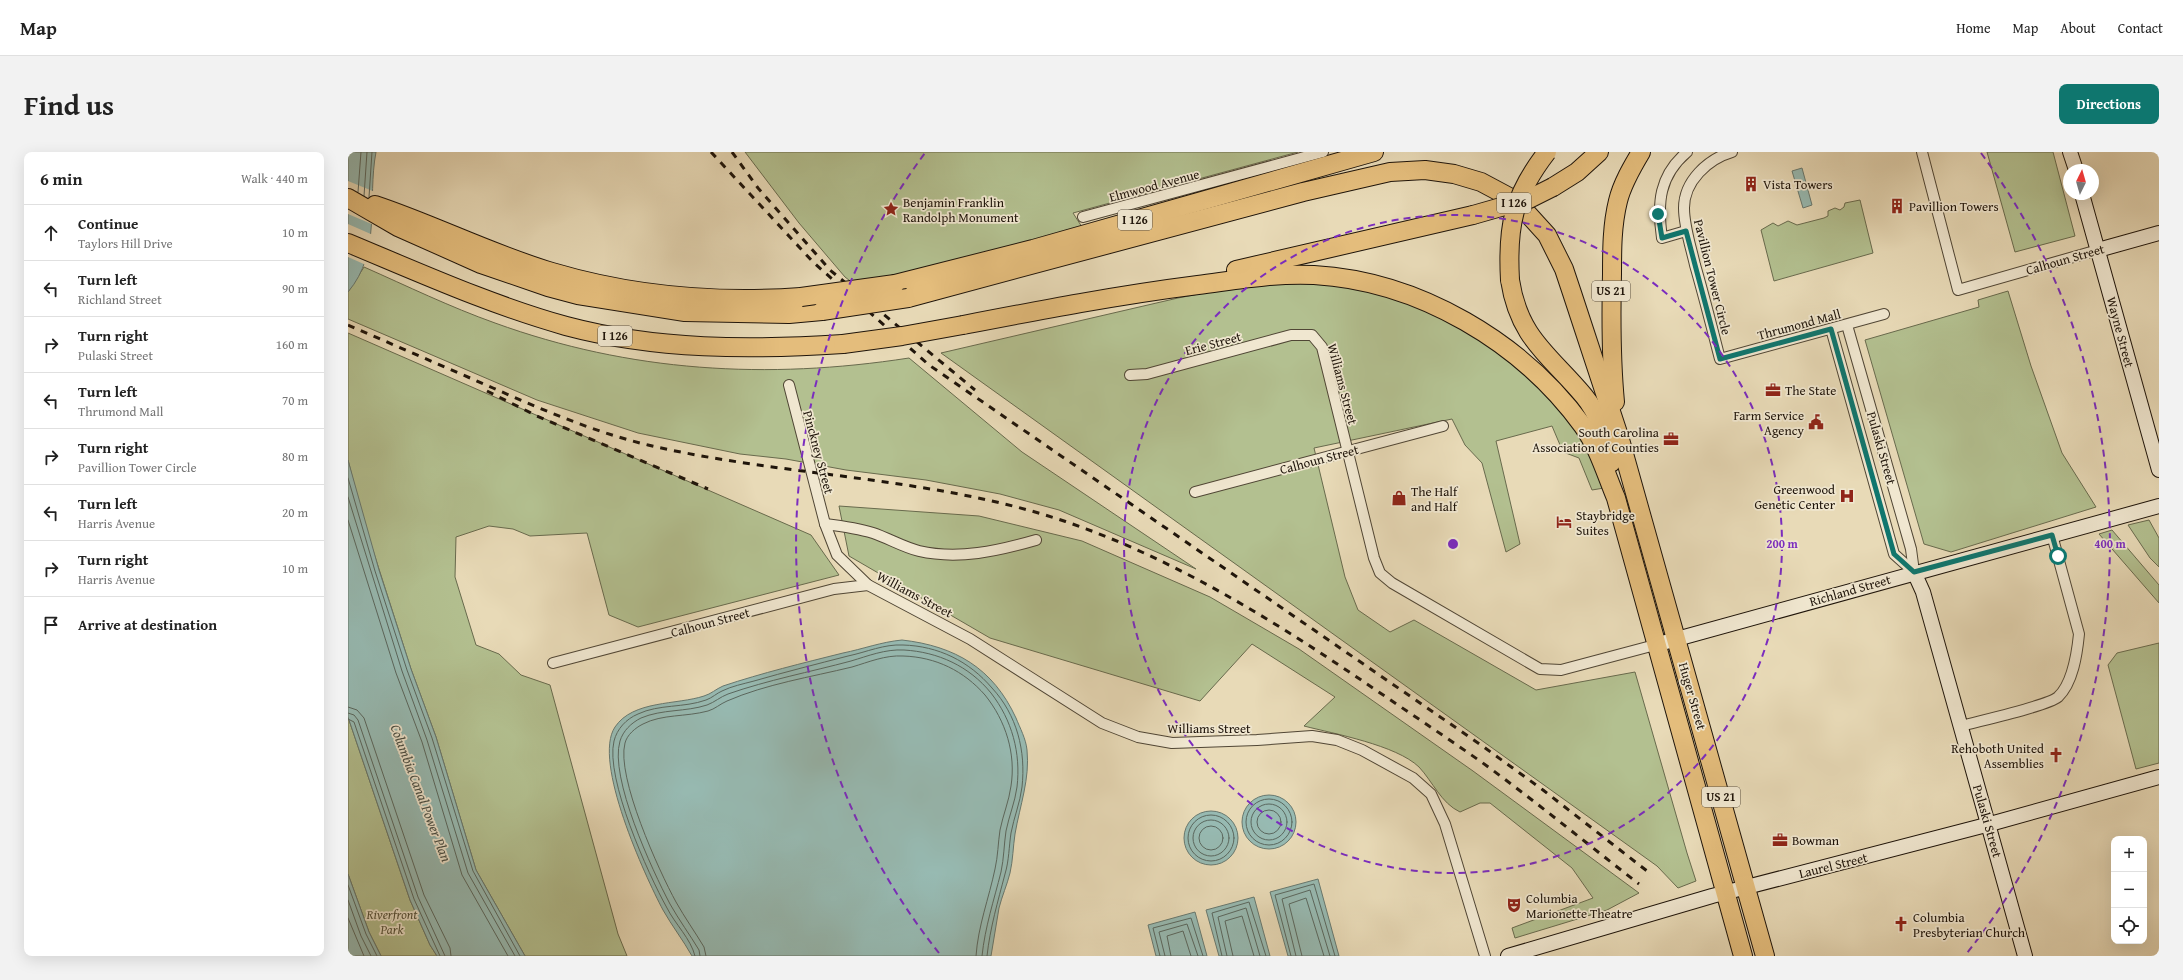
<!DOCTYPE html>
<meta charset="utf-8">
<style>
:root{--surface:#fff;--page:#f2f2f2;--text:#222;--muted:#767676;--line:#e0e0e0;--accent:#0f766e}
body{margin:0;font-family:"Gentium Book Plus",serif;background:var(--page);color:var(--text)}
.controls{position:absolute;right:12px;bottom:12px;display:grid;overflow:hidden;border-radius:8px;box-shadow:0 4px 16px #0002}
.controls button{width:36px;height:36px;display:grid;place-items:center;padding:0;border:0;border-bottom:1px solid var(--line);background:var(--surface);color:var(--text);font:20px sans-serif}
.compass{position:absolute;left:1715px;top:12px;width:36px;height:36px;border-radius:50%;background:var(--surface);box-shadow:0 4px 16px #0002;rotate:5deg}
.stop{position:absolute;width:12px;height:12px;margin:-9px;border:3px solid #0f766e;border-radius:50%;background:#fff}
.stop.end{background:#0f766e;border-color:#fff;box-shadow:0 1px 4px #0008}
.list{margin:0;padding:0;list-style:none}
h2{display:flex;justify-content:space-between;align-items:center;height:52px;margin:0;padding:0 16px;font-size:17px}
h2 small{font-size:13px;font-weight:400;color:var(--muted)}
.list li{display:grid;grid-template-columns:26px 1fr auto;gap:12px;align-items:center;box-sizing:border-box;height:56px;padding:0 16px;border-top:1px solid var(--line)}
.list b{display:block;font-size:15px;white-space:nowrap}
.list p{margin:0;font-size:13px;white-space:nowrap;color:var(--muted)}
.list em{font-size:13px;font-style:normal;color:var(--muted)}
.icon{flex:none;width:22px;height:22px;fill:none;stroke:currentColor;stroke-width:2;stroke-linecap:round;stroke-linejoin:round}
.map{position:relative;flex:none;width:1811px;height:804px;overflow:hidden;border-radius:8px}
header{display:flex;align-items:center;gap:24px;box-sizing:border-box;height:56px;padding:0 20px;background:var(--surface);border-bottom:1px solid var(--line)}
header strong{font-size:19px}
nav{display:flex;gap:22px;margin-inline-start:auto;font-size:14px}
.intro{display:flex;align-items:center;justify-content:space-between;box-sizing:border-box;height:96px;padding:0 24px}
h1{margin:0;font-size:28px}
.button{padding:10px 18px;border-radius:8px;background:var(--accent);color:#fff;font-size:14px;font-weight:700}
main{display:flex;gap:24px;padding:0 24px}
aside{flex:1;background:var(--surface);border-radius:8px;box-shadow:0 4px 16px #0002}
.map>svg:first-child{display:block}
.green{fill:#b3c090;stroke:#686a4d}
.water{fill:#97bab2;stroke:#67786f}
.pier{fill:#e8dab7}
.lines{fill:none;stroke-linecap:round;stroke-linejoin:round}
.shore{stroke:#5a675e;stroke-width:1}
.street-casing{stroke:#504635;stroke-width:12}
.secondary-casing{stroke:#1e140a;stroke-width:16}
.highway-casing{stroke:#1e140a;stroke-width:20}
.street{stroke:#f0e7d0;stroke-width:10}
.secondary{stroke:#f0e7d0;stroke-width:14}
.highway{stroke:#e4bd7c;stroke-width:18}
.rail{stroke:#1e140a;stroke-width:3;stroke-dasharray:7 7;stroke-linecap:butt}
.highway-bridge-casing{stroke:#1e140a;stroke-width:20;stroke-linecap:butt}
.highway-bridge{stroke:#e4bd7c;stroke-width:18}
.route{stroke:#0f766e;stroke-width:5}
.ring{fill:none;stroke:#7b2cbf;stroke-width:2;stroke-dasharray:7 5}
.labels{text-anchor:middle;stroke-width:3.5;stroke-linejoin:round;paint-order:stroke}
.shield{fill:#f0e7d0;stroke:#5d5345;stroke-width:1}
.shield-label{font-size:12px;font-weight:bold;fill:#1e140a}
.poi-label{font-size:13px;fill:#1e140a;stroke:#f0e7d0;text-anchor:start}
.street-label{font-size:13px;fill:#1e140a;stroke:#f0e7d0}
.park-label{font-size:13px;font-style:italic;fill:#525039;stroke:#f0e7d0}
.water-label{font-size:14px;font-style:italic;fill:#484e45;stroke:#f0e7d0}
.centre{fill:#7b2cbf;stroke:#f0e7d0;stroke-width:2}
.ring-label{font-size:12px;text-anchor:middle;font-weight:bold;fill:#7b2cbf;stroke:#f0e7d0;stroke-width:3.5;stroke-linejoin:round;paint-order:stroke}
</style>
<header>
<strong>Map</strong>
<nav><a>Home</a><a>Map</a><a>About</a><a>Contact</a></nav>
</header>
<div class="intro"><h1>Find us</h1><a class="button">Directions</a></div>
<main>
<aside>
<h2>6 min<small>Walk · 440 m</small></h2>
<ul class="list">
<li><svg class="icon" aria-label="ahead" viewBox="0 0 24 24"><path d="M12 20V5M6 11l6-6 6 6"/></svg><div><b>Continue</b><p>Taylors Hill Drive</p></div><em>10 m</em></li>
<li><svg class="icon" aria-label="left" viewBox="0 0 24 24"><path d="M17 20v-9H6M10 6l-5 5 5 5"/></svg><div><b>Turn left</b><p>Richland Street</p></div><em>90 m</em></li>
<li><svg class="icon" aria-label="right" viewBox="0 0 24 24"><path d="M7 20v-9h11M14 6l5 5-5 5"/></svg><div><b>Turn right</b><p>Pulaski Street</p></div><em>160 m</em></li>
<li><svg class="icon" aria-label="left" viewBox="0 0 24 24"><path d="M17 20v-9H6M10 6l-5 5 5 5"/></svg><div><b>Turn left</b><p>Thrumond Mall</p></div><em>70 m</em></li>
<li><svg class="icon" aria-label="right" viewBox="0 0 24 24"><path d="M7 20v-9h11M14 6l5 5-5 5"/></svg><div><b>Turn right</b><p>Pavillion Tower Circle</p></div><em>80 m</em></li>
<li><svg class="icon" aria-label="left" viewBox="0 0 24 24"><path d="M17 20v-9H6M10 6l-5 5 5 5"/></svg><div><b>Turn left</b><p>Harris Avenue</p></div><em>20 m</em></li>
<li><svg class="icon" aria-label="right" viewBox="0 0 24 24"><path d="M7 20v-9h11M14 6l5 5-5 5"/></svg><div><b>Turn right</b><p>Harris Avenue</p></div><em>10 m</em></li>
<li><svg class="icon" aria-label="arrive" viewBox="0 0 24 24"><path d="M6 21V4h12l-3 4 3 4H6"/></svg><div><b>Arrive at destination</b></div></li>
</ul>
</aside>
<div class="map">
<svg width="1811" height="804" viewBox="0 0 1811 804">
<rect width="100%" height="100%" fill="#e8dab7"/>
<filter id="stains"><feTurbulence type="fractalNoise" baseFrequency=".005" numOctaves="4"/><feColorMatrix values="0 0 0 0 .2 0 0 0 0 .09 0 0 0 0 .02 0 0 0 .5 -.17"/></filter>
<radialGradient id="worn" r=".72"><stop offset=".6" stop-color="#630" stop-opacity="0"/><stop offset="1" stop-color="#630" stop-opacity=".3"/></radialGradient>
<g class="green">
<path d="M397,0h553l-225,61 9,14 -154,45 -74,12 -9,-7 -46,-54z"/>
<path d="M1639,0h66l22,84 -60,16z"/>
<path d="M1512,48l13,53 -99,28 -13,-51 12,-7 5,3 10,-5 9,4 27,-7 4,-2v-5l7,-3 5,2 4,-3 1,-4z"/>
<path d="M16,115c43,19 86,40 131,56 135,49 272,57 414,35l113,94 174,117 -137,-59 -59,-16 -74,-14 -80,-10 -60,-11 -46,-5 -102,-21 -101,-33 -189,-81v-27z"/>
<path d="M939,130l47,2 40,9 40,12 51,26 40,24 31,25 46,54 22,54 -12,2 -13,-32 -16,-6 -11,-26 -56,15 24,103 -14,8 -24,-89 -17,-18 -13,-26 -138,29 31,129 13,33 32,22 24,-12 122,70 99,-18 52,181 9,28 -18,7 -21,-22 -716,-513 237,-55 68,-13z"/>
<path d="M1660,139l23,75 31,87 34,54 -145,45 -27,-8 -59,-204 114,-33 -1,-7z"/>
<path d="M0,181l463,202 28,40 -201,52 -29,-12 -22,-82 -57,3 -17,-7 -24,-3 -33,11 -1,40 21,68 23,9 22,21 29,10 68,249 9,22h-102l-49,-86 -40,-133 -25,-68 -49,-153 -14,-56z"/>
<path d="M491,354l140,10 103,25 128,56 89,52 174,122 166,122 -32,17 -92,28 -3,-10 81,-30 -21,-30 -82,-65h-10l-20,9c-19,-9 -27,-30 -41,-45 -23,-22 -84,-33 -115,-41l31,-29 -83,-53 -52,57 -210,-63 -141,-82z"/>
<path d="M1801,368l10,18v29l-9,-9 -22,-33z"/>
<path d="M1764,378l47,55v18l-60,-69z"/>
<path d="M1811,491v120l-23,6 -28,-104 9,-12z"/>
<path d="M0,565l62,183 20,45 7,11h-56l-12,-24 -21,-58z"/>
</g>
<g class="water">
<path d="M0,0h28c-9,48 6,100 -28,140z"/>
<path d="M1454,16l10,37 -9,3 -11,-37z"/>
<path d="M0,308l31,110 32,99 25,68 40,133 49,86h-88l-7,-11 -20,-45 -62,-183z"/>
<path d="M554,488c53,6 91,28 114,78 4,10 10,21 11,32 3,29 -7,55 -12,84 -2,13 -2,26 -5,39 -3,12 -8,23 -11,35 -3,16 -5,32 -8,48h-299c-9,-16 -20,-30 -29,-46 -18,-34 -71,-149 -48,-183 18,-27 62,-22 89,-31 7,-2 12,-7 19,-10 39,-13 80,-23 120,-33 20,-4 38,-11 59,-13z"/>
<circle cx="921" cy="670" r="27"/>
<circle cx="863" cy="686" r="27"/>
<path d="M0,722l21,58 12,24h-33z"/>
<path d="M970,727l21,77h-51l-18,-64z"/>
<path d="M906,745l16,59h-51l-13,-46z"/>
<path d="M847,760l12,44h-51l-8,-31z"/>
</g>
<g class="pier">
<path d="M0,29l27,11 -1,33 -26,-11z"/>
<path d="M0,72l25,11 -7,30 -18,-8z"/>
</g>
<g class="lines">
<g class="shore">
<path d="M10,40l3,-40"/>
<path d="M16,44l3,-44"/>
<path d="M21,45l3,-45"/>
<path d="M0,326l27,93 32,99 25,68 41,133 47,85"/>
<path d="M0,345l54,174 25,69 41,133 47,83"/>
<path d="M0,368l48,153 26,69 40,133 46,81"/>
<path d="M0,555l9,3 7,8 60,177 26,53 1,8"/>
<path d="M0,561l6,2 4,5 60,177 27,59"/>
<path d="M0,567l6,3 60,177 26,57"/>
<circle cx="921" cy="670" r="23"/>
<circle cx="921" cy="670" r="18"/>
<circle cx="921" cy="670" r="12"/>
<circle cx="863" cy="686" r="23"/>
<circle cx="863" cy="686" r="18"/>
<circle cx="863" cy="686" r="12"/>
<path d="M0,733l18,49 11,22"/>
<path d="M0,748l13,36 10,20"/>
<path d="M0,766l16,38"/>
<path d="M347,804c-4,-17 -20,-32 -28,-48 -19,-34 -62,-130 -53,-167 3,-12 12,-22 24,-27 21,-10 46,-6 68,-14 6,-2 11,-7 16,-9 10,-5 21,-7 32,-10 31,-9 63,-17 94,-25 19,-4 36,-12 55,-11 35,1 66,16 89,43 25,27 34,63 30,99 -2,16 -8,30 -11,46 -2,13 -2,28 -6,41 -7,27 -15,54 -18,82"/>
<path d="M352,804l-1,-6c-9,-15 -20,-30 -29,-46 -18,-34 -61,-127 -50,-163 3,-10 11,-18 21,-23 21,-9 45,-6 66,-13 8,-3 13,-8 21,-11 40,-14 82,-22 123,-33 17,-5 34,-12 53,-11 34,2 65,16 87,43 21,27 30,60 26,94 -2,15 -8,29 -11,44 -2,13 -2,27 -5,41 -7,28 -16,55 -19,84"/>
<path d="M358,804l-2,-9c-9,-15 -19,-29 -28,-45 -17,-31 -60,-125 -51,-159 2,-8 10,-15 18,-19 19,-10 43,-7 65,-13 7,-2 12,-7 19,-10 39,-17 84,-24 125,-34 17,-5 33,-12 51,-11 33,1 61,15 82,39 21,26 31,59 26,91 -2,15 -8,29 -11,44 -2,13 -2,26 -5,39 -6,29 -17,57 -19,87"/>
<path d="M812,804l-7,-28 38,-10 12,38"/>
<path d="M817,804l-6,-24 28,-8 11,32"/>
<path d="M823,804l-4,-20 16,-5 8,25"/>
<path d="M874,804l-10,-43 37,-11 17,54"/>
<path d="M879,804l-9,-39 28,-9 14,48"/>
<path d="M885,804l-8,-35 17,-5 12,40"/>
<path d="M943,804l-16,-61 39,-11 21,72"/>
<path d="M948,804l-14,-57 28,-9 20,66"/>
<path d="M954,804l-13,-52 17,-6 18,58"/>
</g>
<g class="street-casing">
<g id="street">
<path d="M1384,0c-24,7 -48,29 -48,56 0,19 7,39 11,57 9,31 17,63 25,94l164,-45"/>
<path d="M1574,0l36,138 140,-40"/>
<path d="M735,65l240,-65"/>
<path d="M1338,79l-24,7c-5,-35 -3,-62 25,-86"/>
<path d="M1499,173l64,224 3,23"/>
<path d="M1483,177l63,225 20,18"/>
<path d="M782,223l17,-1 144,-39h21l10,12 52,211 6,15 12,10 148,86 21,1 94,-25"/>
<path d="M441,233l36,139 12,31 31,30 102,54 132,84 36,14 34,6 85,-3 55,-4 25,4 25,10 51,28 18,16 14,30 40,132"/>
<path d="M847,340l248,-66"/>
<path d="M477,372c16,2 32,4 48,9 15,5 30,14 46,18 39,9 79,0 117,-11"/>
<path d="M205,511l281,-74 34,-4"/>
<path d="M1613,574c18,-5 86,-20 97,-29 15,-14 19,-43 21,-63l-27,-99"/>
</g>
</g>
<g class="secondary-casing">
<g id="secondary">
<path d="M1722,0l6,18"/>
<path d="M1734,42l77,276"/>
<path d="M1750,98l61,-17"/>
<path d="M1566,420l9,20 102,364"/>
<path d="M1307,493l504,-139"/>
<path d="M1160,804l204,-60 278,-72 169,-47"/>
</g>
</g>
<g class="highway-casing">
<g id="highway">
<path d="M1205,35l24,-15 22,-20"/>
<path d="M0,46l50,29 83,37 67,23 30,8 107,17 104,2 33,-3"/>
<path d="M27,53c60,20 116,49 177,67 81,24 165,31 249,25"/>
<path d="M0,91c72,30 143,62 218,83 90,24 185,24 277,18"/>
<path d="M888,118l237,-55"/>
<path d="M1162,128c9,59 40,75 74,116 15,18 23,45 27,67"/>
<path d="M547,132l138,-35 341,-97"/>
<path d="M560,146l395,-106 87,-20 35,-2 29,4 27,8 30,16 16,15 20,22 17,34 8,24 47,143 146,520"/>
<path d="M615,173c78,-15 156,-30 235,-40 39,-5 77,-12 116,-10 105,6 208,67 269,151 15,21 23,48 33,72l127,458"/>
<path d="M1267,250c-4,-42 -4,-85 -3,-128 0,-24 0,-49 6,-73 4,-17 14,-34 23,-49"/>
</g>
</g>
<use href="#street" class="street"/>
<use href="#secondary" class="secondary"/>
<use href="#highway" class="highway"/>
<g class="rail">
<path d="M363,0l102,110 116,103 552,380 62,45 104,81"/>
<path d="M384,0l26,36 72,82 145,120"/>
<path d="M0,173c48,21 97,42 145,63 50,22 101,44 155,57 137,32 282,31 416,76 109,37 209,99 303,163 38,26 76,51 113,77 54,39 106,82 159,123"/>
<path d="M139,239l50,25 171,73"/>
</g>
<g class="highway-bridge-casing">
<g id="highway-bridge">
<path d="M1125,63l56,-16 24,-12"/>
<path d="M1162,128c-3,-54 3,-84 37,-128"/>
<path d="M453,145l94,-13"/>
<path d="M474,159l86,-13"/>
<path d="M495,192l59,-8 61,-11"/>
</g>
</g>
<use href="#highway-bridge" class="highway-bridge"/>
</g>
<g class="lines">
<path class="route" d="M1310,62l4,24 24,-7 34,128 111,-30 63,225 20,18 138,-37 6,21"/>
</g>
<g class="ring">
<circle cx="1105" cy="392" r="329"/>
<path d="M591 801A657 657 0 0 1 577 1M1633 1A657 657 0 0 1 1619 801"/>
</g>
<defs>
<g id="building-bare" transform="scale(1.2)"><path d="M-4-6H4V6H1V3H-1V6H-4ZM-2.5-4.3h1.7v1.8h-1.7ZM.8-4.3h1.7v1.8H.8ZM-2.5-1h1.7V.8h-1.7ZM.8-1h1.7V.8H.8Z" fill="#8f2418" stroke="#f0e7d0" stroke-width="2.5" paint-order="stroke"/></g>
<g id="sight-bare" transform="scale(1.2)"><path d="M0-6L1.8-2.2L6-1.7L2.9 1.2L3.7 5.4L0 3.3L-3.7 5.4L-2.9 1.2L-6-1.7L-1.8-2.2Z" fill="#8f2418" stroke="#f0e7d0" stroke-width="2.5" paint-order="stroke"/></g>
<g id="office-bare" transform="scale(1.2)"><path d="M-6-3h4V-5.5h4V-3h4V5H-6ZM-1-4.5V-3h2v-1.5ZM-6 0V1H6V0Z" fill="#8f2418" stroke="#f0e7d0" stroke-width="2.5" paint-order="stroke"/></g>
<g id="civic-bare" transform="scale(1.2)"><path d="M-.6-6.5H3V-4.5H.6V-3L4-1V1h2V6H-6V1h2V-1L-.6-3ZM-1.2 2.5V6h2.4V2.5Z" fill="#8f2418" stroke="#f0e7d0" stroke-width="2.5" paint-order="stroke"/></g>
<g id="hospital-bare" transform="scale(1.2)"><path d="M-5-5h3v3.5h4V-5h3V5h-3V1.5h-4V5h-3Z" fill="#8f2418" stroke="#f0e7d0" stroke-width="2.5" paint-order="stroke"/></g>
<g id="shop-bare" transform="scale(1.2)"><path d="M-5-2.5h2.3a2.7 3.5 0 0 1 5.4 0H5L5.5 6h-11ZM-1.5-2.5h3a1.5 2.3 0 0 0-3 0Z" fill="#8f2418" stroke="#f0e7d0" stroke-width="2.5" paint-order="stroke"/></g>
<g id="hotel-bare" transform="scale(1.2)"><path d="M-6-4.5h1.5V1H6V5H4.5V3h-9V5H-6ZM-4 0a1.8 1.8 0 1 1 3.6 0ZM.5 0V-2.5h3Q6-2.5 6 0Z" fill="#8f2418" stroke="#f0e7d0" stroke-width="2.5" paint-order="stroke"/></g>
<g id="church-bare" transform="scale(1.2)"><path d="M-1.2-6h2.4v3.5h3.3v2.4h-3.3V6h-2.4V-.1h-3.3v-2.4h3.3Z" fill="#8f2418" stroke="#f0e7d0" stroke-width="2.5" paint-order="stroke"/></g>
<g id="theatre-bare" transform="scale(1.2)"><path d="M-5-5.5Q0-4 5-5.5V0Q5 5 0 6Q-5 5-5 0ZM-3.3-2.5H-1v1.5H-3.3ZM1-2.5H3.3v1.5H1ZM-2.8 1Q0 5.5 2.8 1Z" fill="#8f2418" stroke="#f0e7d0" stroke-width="2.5" paint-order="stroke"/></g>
</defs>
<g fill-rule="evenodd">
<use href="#building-bare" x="1403" y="32"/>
<use href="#building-bare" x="1549" y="54"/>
<use href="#sight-bare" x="543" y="57"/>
<use href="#office-bare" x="1425" y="238"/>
<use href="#civic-bare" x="1468" y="270"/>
<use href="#office-bare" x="1323" y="287"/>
<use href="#hospital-bare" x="1499" y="344"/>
<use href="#shop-bare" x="1051" y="346"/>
<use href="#hotel-bare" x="1216" y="370"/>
<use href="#church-bare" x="1708" y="603"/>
<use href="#office-bare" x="1432" y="688"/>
<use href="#theatre-bare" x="1166" y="753"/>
<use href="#church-bare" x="1553" y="772"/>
</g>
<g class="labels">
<g class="shield">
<rect x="1149" y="41" width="34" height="20" rx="3"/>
<rect x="770" y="58" width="34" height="20" rx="3"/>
<rect x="1244" y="129" width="38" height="20" rx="3"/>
<rect x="250" y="174" width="34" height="20" rx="3"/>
<rect x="1354" y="635" width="38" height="20" rx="3"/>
</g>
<g class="shield-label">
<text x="1166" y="55">I 126</text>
<text x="787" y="72">I 126</text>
<text x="1263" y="143">US 21</text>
<text x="267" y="188">I 126</text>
<text x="1373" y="649">US 21</text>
</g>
<g class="poi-label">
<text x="1415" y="37">Vista Towers</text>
<text x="555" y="55">Benjamin Franklin<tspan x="555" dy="15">Randolph Monument</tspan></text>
<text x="1561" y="59">Pavillion Towers</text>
<text x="1437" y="243">The State</text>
<text x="1456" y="268" text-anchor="end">Farm Service<tspan x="1456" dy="15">Agency</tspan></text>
<text x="1311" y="285" text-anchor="end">South Carolina<tspan x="1311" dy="15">Association of Counties</tspan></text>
<text x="1487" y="342" text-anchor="end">Greenwood<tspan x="1487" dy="15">Genetic Center</tspan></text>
<text x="1063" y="344">The Half<tspan x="1063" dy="15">and Half</tspan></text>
<text x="1228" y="368">Staybridge<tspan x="1228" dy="15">Suites</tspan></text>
<text x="1696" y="601" text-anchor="end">Rehoboth United<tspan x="1696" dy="15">Assemblies</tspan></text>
<text x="1444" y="693">Bowman</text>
<text x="1178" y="751">Columbia<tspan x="1178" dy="15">Marionette Theatre</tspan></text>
<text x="1565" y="770">Columbia<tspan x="1565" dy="15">Presbyterian Church</tspan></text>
</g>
<g class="street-label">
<text transform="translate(806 33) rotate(-15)" y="5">Elmwood Avenue</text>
<text transform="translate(1717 107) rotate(-16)" y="5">Calhoun Street</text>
<text transform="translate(1365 125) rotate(76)" y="5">Pavillion Tower Circle</text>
<text transform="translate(1451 172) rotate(-15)" y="5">Thrumond Mall</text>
<text transform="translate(1773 180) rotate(75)" y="5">Wayne Street</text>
<text transform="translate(865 191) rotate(-15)" y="5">Erie Street</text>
<text transform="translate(995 232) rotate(75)" y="5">Williams Street</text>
<text transform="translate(1534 296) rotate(74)" y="5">Pulaski Street</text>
<text transform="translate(471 300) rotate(75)" y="5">Pinckney Street</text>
<text transform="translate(971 307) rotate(-15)" y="5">Calhoun Street</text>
<text transform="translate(1502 438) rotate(-16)" y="5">Richland Street</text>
<text transform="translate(567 442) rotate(28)" y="5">Williams Street</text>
<text transform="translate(362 470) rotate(-15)" y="5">Calhoun Street</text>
<text transform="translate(1345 544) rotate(74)" y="5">Huger Street</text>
<text x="861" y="581">Williams Street</text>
<text transform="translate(1640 669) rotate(74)" y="5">Pulaski Street</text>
<text transform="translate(1485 713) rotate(-14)" y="5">Laurel Street</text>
</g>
<g class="park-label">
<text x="44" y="767">Riverfront<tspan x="44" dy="15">Park</tspan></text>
</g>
<g class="water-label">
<text transform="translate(73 641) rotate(69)" y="5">Columbia Canal Power Plan</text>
</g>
</g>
<circle cx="1105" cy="392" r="6" class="centre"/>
<g class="ring-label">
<text x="1434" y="396">200 m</text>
<text x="1762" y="396">400 m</text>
</g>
<rect width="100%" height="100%" filter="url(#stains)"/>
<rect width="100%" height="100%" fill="url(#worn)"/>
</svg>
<div class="controls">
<button>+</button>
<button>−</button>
<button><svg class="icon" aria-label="locate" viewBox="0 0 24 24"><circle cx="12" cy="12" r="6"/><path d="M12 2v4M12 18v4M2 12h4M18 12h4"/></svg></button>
</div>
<svg class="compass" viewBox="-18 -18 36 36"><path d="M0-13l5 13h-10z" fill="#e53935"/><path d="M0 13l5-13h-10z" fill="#767676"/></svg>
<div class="stop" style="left:1710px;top:404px"></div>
<div class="stop end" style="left:1310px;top:62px"></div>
</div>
</main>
